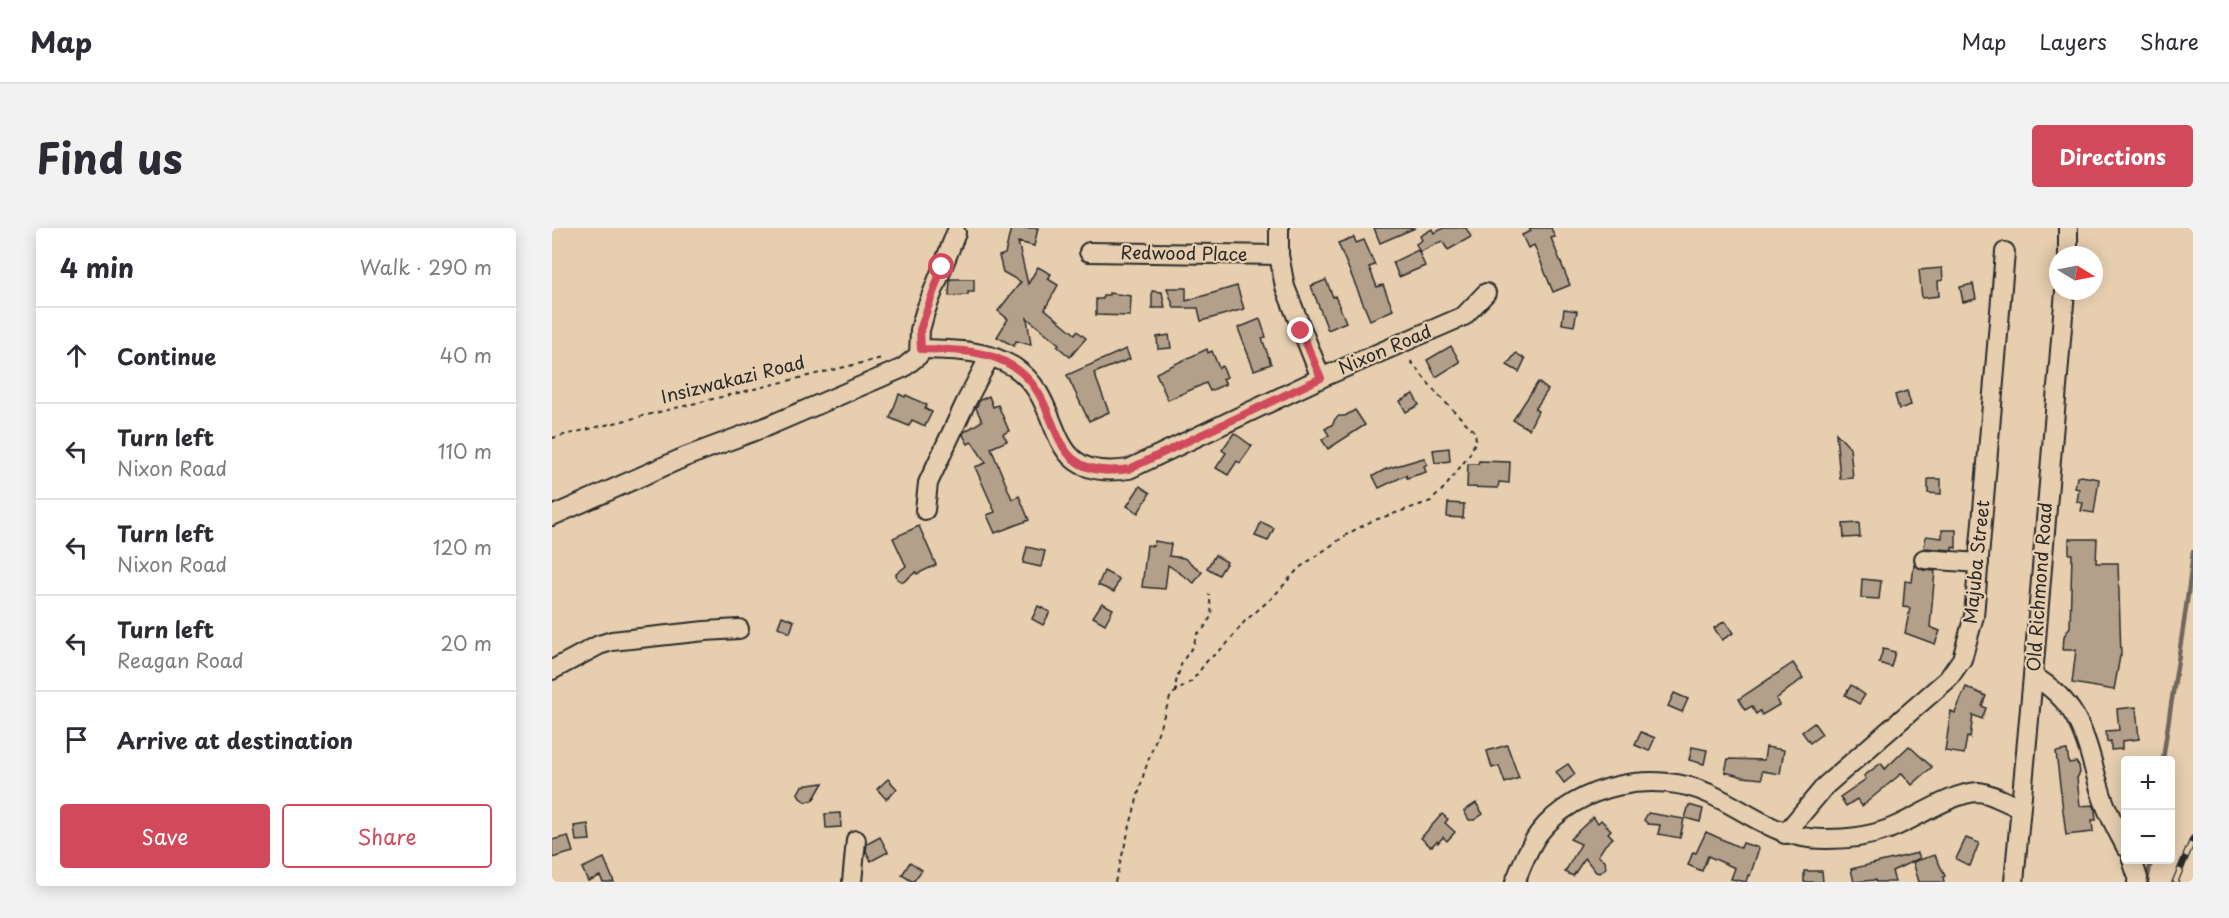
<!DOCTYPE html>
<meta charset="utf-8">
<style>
:root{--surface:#fff;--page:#f2f2f3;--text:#2b2b33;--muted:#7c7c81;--line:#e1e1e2;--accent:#d1495b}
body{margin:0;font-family:"Playpen Sans",sans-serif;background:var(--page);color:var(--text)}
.controls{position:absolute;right:18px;bottom:18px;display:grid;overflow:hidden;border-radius:6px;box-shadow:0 3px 15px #0003}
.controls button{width:54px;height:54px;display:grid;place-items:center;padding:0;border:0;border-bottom:2px solid var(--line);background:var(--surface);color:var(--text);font:30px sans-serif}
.compass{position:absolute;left:1497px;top:18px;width:54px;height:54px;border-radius:50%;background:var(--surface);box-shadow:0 3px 15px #0003;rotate:100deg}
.stop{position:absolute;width:18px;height:18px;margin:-14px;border:4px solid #d1495b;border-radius:50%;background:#fff}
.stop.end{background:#d1495b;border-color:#fff;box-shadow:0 2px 6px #0008}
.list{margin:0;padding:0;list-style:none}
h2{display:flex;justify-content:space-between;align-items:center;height:78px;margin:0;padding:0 24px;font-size:26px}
h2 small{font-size:20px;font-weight:400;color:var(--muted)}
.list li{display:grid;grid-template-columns:39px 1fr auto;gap:18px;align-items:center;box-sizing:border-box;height:96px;padding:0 24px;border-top:2px solid var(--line)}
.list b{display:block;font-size:22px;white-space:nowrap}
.list p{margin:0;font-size:20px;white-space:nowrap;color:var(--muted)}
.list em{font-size:20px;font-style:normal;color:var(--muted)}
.actions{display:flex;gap:12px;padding:18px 24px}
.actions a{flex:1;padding:14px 0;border:2px solid var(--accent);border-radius:6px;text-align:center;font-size:21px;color:var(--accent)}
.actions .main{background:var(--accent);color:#fff}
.icon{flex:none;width:33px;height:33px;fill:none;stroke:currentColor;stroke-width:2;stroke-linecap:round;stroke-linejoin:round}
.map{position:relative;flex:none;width:1641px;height:654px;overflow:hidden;border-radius:6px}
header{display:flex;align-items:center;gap:36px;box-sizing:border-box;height:84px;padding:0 30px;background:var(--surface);border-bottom:2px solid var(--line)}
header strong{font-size:28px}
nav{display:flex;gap:33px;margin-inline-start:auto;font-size:21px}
.intro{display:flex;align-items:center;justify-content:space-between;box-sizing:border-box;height:144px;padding:0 36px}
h1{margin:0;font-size:42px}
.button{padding:15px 27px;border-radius:6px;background:var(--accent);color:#fff;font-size:21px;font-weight:700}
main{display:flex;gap:36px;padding:0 36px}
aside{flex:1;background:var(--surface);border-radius:6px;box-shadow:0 3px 15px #0003}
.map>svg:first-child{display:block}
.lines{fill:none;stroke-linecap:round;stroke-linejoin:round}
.stream{stroke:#6f665a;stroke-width:4.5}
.building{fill:#b2a08b;stroke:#2b2b2b;stroke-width:1.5}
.minor-casing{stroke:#2b2b2b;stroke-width:22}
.path{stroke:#2b2b2b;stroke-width:2;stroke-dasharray:4.5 4.5;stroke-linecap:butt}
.minor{stroke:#e6ceaf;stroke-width:18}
.rail-casing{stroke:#2b2b2b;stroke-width:7}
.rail{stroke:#e6ceaf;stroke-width:4.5;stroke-dasharray:14;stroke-linecap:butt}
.route{stroke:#d1495b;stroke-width:8}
.labels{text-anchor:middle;stroke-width:4.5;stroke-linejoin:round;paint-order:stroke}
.street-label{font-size:18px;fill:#2b2b2b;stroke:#e6ceaf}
</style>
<header>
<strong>Map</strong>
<nav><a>Map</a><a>Layers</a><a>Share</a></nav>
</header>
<div class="intro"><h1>Find us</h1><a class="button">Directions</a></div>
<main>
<aside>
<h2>4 min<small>Walk · 290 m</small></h2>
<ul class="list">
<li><svg class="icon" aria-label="ahead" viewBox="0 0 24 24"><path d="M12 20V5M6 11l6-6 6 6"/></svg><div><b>Continue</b></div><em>40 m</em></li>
<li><svg class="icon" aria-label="left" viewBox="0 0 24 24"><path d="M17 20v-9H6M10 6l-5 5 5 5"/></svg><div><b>Turn left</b><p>Nixon Road</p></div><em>110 m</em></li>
<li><svg class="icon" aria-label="left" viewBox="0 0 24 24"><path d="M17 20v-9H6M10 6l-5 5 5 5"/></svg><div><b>Turn left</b><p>Nixon Road</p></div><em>120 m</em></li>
<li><svg class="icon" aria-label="left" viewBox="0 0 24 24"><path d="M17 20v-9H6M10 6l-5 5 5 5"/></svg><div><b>Turn left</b><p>Reagan Road</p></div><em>20 m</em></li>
<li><svg class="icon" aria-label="arrive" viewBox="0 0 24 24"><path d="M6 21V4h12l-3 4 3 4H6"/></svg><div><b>Arrive at destination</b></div></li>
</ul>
<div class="actions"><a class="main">Save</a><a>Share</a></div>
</aside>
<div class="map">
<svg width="1641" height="654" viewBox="0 0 1641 654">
<rect width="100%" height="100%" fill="#e6ceaf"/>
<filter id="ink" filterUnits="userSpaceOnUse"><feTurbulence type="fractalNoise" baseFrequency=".0167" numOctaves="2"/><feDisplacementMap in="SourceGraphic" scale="12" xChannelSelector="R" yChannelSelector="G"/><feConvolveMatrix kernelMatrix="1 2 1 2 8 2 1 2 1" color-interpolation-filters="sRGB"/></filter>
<g filter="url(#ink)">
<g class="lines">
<g class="stream">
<path d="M1611,532c9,-69 23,-138 30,-208"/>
<path d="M1595,654l4,-22"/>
</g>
</g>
<g class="building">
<path d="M459,0h27l-4,18 -16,-4 10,42 10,-17 13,7 -3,5 10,6 -13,24 30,25 2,-3 9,7 -16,19 -13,-11 2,-2 -32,-26 4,27 -15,-4 -2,5 -17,-9 11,-18 -10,-8 23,-29 -18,-10 -4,-16 6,-2z"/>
<path d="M822,0h41l-35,15z"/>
<path d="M892,0h22l5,9 -23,13 -6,-9 -22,11 -4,-8 6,-4 -2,-4 12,-7 2,4z"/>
<path d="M977,0h22l4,9 -4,1 19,47 -17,7 -19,-47 -6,3 -6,-13 9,-4z"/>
<path d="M802,9l2,6 8,-3 11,25 -6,2 8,20 6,-2 10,25 -23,10 -32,-77z"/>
<path d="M866,22l7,16 -26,11 -6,-15z"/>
<path d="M1390,40l1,12 -5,1 1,15 -17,2 -3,-28z"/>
<path d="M398,51h24v13h-6v3l-19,1z"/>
<path d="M774,52l7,17 2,-1 11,26 -18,8 -17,-44z"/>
<path d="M1421,56l3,15 -13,3 -3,-15z"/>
<path d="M685,58l7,23 -43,12 -3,-13h-24l-7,-20h19v13z"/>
<path d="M600,63l10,1 3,16h-13z"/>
<path d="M557,65l22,3 -1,20 -34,-1v-16h7v-4h6z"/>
<path d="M1012,81l13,2 -3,15 -12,-2z"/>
<path d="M708,91l6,18 -4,1 9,26 -17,6 -16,-42z"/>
<path d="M617,107l2,13 -13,1 -1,-12z"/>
<path d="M899,118l9,16 -24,15 -9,-17z"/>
<path d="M574,121l4,10 -36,14 15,39 -20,9 -22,-46z"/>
<path d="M655,121l1,4 4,-2 7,17 3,-2 5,11 -4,2 3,5 -16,7 -4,-8 -38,17 -12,-27z"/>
<path d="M964,125l9,6 -6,13 -12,-7z"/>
<path d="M986,154l10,8 -13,19 3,2 -9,18 -16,-9z"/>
<path d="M1355,163l4,14 -12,4 -4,-14z"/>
<path d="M347,166l6,3 1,-2 21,10 -2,4 7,3 -7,14 -13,-6 -3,6 -19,-8z"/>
<path d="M861,166l6,11 -13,7 -6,-11z"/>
<path d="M437,168l4,11 5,-2 11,26 -6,3 4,7 -16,7 21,51 7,-3 10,24 -34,13 -8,-18 8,-3 -20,-45 11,-4 -14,-21 -4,2 -5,-9 1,-3 18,-11 -6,-13 4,-8z"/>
<path d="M803,182l10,15 -37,24 -6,-9 7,-5 -4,-6 8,-5 2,-5 4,-3h6z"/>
<path d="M682,205l18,13 -12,17 -3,-2 -9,14 -12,-7 10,-15 -4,-3z"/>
<path d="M1284,205l14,15 3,30 -13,1z"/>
<path d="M897,220l1,13 -15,2 -2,-13z"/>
<path d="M872,230l3,6 -3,2 2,6 -19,6 -1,-3 -27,13 -6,-12 13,-7z"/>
<path d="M927,233l31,1 -1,21 -10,-1 -1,6 -31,-1 1,-23h10z"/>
<path d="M1529,248l18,3 -5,34 -13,-2 2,-8 -6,-1 2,-13 -4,-1 2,-11z"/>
<path d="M1376,251h13v15l-13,-1z"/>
<path d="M588,258l10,7 -12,20 -11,-7z"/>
<path d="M896,275l16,1 -1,14 -16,-1z"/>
<path d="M709,294l13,6 -6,13 -13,-5z"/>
<path d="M1307,295l1,14 -16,1 -1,-14z"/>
<path d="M367,298l17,39 -19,9 -1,-2 -13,10 -6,-3 -1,-5 10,-8 -13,-28z"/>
<path d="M1390,302h14v18l-4,-1v3l-28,-2 2,-12 16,2z"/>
<path d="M1517,311h28l-1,24h22l3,93h-1l-6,34 -42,-7 4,-33h-13l1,-14 6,-9 2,-73h-3z"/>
<path d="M603,313l16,3 -2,12 15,2 18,14 -8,11 -26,-18 -3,24 -23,-2 5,-42 7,1z"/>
<path d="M475,319l18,4 -4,16 -18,-4z"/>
<path d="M663,327l12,7 -8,13 -12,-7z"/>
<path d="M1362,337l9,5 12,1 -5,56 10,4 -5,13 -30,-11 5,-25 -7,-1 2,-26 7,1z"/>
<path d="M552,343l15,8 -5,13 -16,-7z"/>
<path d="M1310,351l19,2 -2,18 -18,-1z"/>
<path d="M550,375l11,6 -8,15 -12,-7z"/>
<path d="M486,378l12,6 -7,13 -11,-6z"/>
<path d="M230,388l12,5 -4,12 -12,-6z"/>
<path d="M1173,393l8,12 -11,7 -8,-12z"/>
<path d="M1331,421l12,3 -4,15 -12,-4z"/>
<path d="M1241,435l10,15 -27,21 3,6 -17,10 -2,-4 -4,3 -4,-8 -7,4 -6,-11z"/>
<path d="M1299,457l14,10 -6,9 -14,-9z"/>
<path d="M1414,459l20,9 -4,10 4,2 -4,11 -9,-4 -3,23 -3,-1 -3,17 -19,-3 6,-40 4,2z"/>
<path d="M1122,465l14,6 -6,13 -14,-6z"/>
<path d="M1584,479l3,32 -17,2v8l-11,1v-9l-4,1 -1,-11 13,-1 -2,-21z"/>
<path d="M1262,495l8,11 -12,9 -8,-11z"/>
<path d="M1089,504l14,6 -6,13 -14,-6z"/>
<path d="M955,517l12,33 -14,5 -6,-17 -7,2 -5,-17z"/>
<path d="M1357,518l23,21 -20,18 -10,-12 -40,33 -5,-7 -11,7 -6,-9 26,-18 -2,-3 17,-13 4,6z"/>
<path d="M1140,519l15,3 -3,14 -15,-4z"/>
<path d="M1214,519l18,3 -4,24 -18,-3v8l-19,-2 -18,-5 3,-13 36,1z"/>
<path d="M1515,522l2,13 7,-1 3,4 1,7 -3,5 3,28 13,-1 2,5 1,10h-4l1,12 -27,3 -10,-83z"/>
<path d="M1016,536l7,10 -11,9 -8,-11z"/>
<path d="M336,551l9,10 -11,10 -9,-10z"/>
<path d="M271,555l-10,17 -7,2 -6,-4 -2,-5 4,-7z"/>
<path d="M924,575l7,11 -9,6h-5l-5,-9z"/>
<path d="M1137,577l14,4 -3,13 -15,-4z"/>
<path d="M288,585l1,14 -15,1 -1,-14z"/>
<path d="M1096,585l36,6 -4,19 -22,-4 2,-9 -12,-1 -4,-4z"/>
<path d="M890,586l6,5 -3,4 10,9 -8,9 -4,-4 -5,6 -1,-2 -5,5h-2l-9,-8z"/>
<path d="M1041,589l5,6 3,-3 10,10 -3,3 5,5 -8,7 -7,11 7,5 1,7 -6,5 -4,-1 -11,-14 -12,18 -8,-4 16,-28 -11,-5z"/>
<path d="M36,596l2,16 -14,1 -2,-15z"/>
<path d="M1154,604l35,16 2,-5 16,5 -9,28 -2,-1 -2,7 -15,-3 4,-11 -27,-12 -6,15 -14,-6 5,-13 3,1z"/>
<path d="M16,608l5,16 -21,6v-18z"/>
<path d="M328,609l8,15 -17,9 -5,-10 1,-7z"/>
<path d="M1414,610l13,5 -9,23 -14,-7z"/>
<path d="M1366,625l2,5 -28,13 3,11h-19l-1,-2 -21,2 -3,-13z"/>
<path d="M1383,627l10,21 -2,1 1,5h-25l-6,-20z"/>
<path d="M52,630l10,24h-11l-3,-6 -12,5 -6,-13z"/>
<path d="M358,634l12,8 -9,12 -11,-7z"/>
<path d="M1252,643h18l1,11h-19z"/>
</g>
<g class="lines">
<g class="minor-casing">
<g id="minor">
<path d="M727,0v27l6,32 36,91"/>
<path d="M537,24l190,3"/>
<path d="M1516,27v-27"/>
<path d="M369,121c32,1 64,0 93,18 55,36 24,116 115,102l192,-91 143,-62 22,-23"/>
<path d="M373,282l3,-27 38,-81 24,-46"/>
<path d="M0,288l133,-59 83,-31 135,-58 16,-13 1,-25 5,-18 31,-79"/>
<path d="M1372,331l55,4"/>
<path d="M0,442l47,-25 13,-4 93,-10 34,-2"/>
<path d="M1481,448c51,29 53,69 69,120 6,18 15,34 24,51"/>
<path d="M1233,606l41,-49 122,-106 14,-20 12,-43 31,-364"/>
<path d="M1580,632l6,18 -1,4"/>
<path d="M300,654l4,-42"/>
<path d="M963,654c7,-17 13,-34 24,-49 38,-49 116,-64 171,-39 41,19 68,46 117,45 19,0 40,-2 59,-9 27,-9 64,-37 92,-38 10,0 32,12 42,16"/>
<path d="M1462,654l19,-206 32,-385"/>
</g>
</g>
<g class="path">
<path d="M0,210l330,-80"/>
<path d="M624,465v-11l6,-20 11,-16 4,-12 7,-6 8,-13 -3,-21"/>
<path d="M563,654l29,-109 27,-78 21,-14 15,-20 19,-16 19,-24 28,-24 26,-29 50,-35 23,-12 59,-20 15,-15 24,-32 6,-14 -1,-8 -38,-38 -29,-36"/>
</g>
<use href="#minor" class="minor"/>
<g class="rail-casing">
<path id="rail" d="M1623,654l18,-43"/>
</g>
<use href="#rail" class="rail"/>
</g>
</g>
<g class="lines" filter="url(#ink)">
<path class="route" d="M390,39l-22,63 1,19c32,1 65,0 93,18 55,36 24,116 115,102l192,-91 -20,-47"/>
</g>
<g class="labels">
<g class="street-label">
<text transform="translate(632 26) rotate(1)" y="6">Redwood Place</text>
<text transform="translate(833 122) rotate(-23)" y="6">Nixon Road</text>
<text transform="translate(181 152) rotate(-14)" y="6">Insizwakazi Road</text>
<text transform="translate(1425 334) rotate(-84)" y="6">Majuba Street</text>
<text transform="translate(1488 359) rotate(-86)" y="6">Old Richmond Road</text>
</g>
</g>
</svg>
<div class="controls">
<button>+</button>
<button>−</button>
</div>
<svg class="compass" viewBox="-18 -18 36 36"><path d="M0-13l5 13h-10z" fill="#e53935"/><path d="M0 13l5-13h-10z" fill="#7c7c81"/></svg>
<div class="stop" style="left:390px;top:39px"></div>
<div class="stop end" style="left:749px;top:103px"></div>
</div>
</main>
